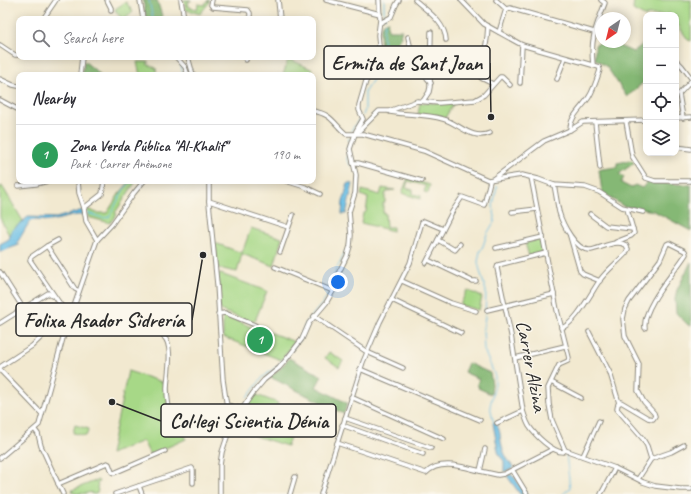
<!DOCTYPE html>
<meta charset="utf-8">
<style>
:root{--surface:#fff;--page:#f2f2f3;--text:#2b2b33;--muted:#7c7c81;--line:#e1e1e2;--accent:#b45309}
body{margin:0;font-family:Caveat,sans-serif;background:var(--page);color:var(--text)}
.controls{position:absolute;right:12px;top:12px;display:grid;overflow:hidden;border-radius:8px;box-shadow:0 2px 10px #0003}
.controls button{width:36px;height:36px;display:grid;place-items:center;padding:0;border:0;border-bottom:1px solid var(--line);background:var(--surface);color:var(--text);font:20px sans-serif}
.compass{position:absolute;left:595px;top:12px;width:36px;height:36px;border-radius:50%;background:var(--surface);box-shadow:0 2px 10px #0003;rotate:215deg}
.you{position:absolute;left:338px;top:282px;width:14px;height:14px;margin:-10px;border:3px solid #fff;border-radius:50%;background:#1a73e8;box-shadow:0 0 0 6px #1a73e833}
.badge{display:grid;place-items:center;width:26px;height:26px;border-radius:50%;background:var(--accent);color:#fff;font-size:13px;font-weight:700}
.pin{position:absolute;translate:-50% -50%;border:2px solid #fff;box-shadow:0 1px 4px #0006}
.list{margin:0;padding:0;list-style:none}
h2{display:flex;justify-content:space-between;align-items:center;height:52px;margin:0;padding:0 16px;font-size:17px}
h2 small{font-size:13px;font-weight:400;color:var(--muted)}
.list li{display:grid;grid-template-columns:26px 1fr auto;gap:12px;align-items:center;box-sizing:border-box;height:60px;padding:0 16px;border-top:1px solid var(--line)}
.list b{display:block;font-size:15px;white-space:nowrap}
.list p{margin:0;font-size:13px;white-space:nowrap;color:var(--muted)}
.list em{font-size:13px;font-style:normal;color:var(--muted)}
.icon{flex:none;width:22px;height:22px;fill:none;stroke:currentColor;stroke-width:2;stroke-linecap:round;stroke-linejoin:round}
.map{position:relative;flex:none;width:691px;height:494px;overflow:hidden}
.search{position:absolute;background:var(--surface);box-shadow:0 2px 10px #0003;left:16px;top:16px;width:300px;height:44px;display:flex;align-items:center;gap:10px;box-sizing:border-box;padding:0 14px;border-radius:8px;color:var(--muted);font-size:15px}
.panel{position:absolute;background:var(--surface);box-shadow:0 2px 10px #0003;left:16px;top:72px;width:300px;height:112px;border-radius:8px}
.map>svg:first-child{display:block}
.green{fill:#a7d887;stroke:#698259}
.forest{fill:#85b874;stroke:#587250}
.water{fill:#68bde5;stroke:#4a7488}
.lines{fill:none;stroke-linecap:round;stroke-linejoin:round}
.stream{stroke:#68bde5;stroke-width:1}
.street-casing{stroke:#8e8a7e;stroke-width:5.5}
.street{stroke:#fff;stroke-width:3.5}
.labels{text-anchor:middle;stroke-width:3;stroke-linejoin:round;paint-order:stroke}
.street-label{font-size:20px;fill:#2b2b2b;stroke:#fbf7ec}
.leader{fill:none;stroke:#2b2b2b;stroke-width:1.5}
.callout-dot{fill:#2b2b2b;stroke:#fbf7ec;stroke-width:1.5}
.callout{fill:#fbf7ec;stroke:#2b2b2b;stroke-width:1.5}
.callout-label{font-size:21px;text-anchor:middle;font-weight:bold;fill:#2b2b2b}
</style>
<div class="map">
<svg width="691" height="494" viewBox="0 0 691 494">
<rect width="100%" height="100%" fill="#fbf7ec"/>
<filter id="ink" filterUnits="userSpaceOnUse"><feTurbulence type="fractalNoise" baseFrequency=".025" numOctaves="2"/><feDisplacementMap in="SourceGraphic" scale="8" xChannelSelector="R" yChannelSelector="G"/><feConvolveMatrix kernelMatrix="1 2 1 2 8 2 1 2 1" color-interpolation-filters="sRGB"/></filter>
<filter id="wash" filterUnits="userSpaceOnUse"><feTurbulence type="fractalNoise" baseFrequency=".012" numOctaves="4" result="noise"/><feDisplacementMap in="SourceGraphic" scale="16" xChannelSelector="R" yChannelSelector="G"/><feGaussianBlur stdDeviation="0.9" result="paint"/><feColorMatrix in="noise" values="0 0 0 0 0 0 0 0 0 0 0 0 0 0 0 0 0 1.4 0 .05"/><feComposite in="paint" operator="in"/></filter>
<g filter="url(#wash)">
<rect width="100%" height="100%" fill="#f2e9d0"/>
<g class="green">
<path d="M184,0h7v1h-3l1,6 8,2 1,-5 7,1 1,-3 3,-1 -2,-1h3l-1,3 -9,11 -14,-4z"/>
<path d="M634,0h57v41l-3,-1 -12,-18v-7h-5l-2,-2 -1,2h-22v2l-13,-7z"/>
<path d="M126,2l7,10 -8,7h-3l-6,-7 -1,-3z"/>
<path d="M288,60l6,1 19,9 -4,5h-26z"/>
<path d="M149,62l-2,2 9,4 1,7h-17l-3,-13z"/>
<path d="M420,103h34l-9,15 -27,-4z"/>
<path d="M408,178l22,7 -2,8 -4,-1 2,-6 -18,-5 -2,7 7,2v4l8,2 -1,3 -18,-6z"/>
<path d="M130,181h6l-21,32 2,1 -7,9 -22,-6 -1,-8 10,4h10l12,-19z"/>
<path d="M2,186l21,35 -11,9 -2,7 -10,-19v-31z"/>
<path d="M382,188l13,2 -8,1v2l-2,1v9h-2v10h2l1,14h7v4l-32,-8 2,-9 3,-2 2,-14 -7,-3 1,-5 18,5z"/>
<path d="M251,228l31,10 -8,28 -32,-12 -5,18 -19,-4 -3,-25 27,10z"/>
<path d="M540,239l3,13 -14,4 -4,-13z"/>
<path d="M218,273l49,18 -12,30h-6l-27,-10 -2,-2z"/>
<path d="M467,290l15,7 -3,13 -19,-5z"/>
<path d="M225,315l28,13 3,-1 39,15 -14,18 -58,-23v-21z"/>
<path d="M329,352l14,9 -4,6 -14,-9z"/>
<path d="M128,371l37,12 6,39 12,4 3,13 -36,16 -7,-14 -33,13z"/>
<path d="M254,394l24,9 -5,14 21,7 -7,22 -54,-17c1,-15 2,-9 10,-18 5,-5 8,-11 11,-17z"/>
<path d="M75,425l14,4 -3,7 -13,-3z"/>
<path d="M98,480l1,2 -2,2 1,2 -1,1 1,4 -2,3h-4l-1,-2c-5,2 -12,2 -18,1l-1,-3z"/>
</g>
<g class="forest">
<path d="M143,0h14l6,19h-17z"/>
<path d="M387,21h1l-1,6 2,3h13l-2,5 2,1c-8,7 -4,15 -7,21 -1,3 -3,6 -5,9l-7,-1 -3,10 -5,-3 6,-15 -1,-26 2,-7z"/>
<path d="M603,42h7l23,10 13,-10v38l-19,17 -20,-30 -12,-8v-14z"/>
<path d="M84,61l17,14h-19z"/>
<path d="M632,160l2,3 -15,11 5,3 -3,6 10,5 4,-3 7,3 6,-7 9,2 34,2v46l-37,-20 -31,-5 -21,-14 -3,-22 3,-1 15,-2v-4z"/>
<path d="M691,262v63h-3l-12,-12 -1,-15 2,-8z"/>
<path d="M289,358l33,18 -6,11 31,16 -3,11 -74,-37 10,-8z"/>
<path d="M468,363l22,10 2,11 -1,10 -13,-6 1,-2 -2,-1 2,-6 -15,-7z"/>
</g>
<g class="water">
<path d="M348,183l5,1 -7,30h-4l1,-12z"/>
<path d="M83,210v5c-11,-1 -22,5 -34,6 -6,0 -13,-2 -19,0l-13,22 2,2 -19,7v-8l9,-5 3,-9 16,-13 28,1z"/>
<path d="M495,422c7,11 4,13 7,24 2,8 6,15 12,22l-10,4v-11l-5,-6 -1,-4 -5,-28z"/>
<path d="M510,474l5,4 11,16h-6l-13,-18z"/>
</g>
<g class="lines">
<g class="stream">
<path d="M149,0l4,19"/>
<path d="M384,0v13l1,5"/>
<path d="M181,65l2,10"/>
<path d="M363,115l2,-5v-19l12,-17 7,-19 -1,-24 2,-9"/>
<path d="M351,131l9,-13"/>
<path d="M349,138l-2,22 4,6"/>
<path d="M87,213l16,5 6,-1 15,-28 8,-8"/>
<path d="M332,289l4,-20 4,-6 5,-12"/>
<path d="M247,398l15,-20 19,-15 18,-23 8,-19 15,-17 8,-12"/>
<path d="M494,424l-4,-18 5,-21v-9l-11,-26 -1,-22 2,-11 1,-26 -6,-20 -2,-9 2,-11 3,-5 4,-12 7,-12 1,-5 -2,-11 4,-20"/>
<path d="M231,432l2,-12"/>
<path d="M563,494l7,-6 -4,-35"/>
</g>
</g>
</g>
<g filter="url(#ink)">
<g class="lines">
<g class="street-casing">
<g id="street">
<path d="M107,0l4,8v3"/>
<path d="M140,0l3,19"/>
<path d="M181,0l3,19"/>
<path d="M212,0l-1,5 2,2 35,3 2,3v6"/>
<path d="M278,0l2,19"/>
<path d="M326,0l54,14"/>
<path d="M415,0c12,11 30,22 31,40"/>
<path d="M461,0l23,24 38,21 77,22 1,3c-3,9 -6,19 -11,27 -7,11 -19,19 -19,33"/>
<path d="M496,0l10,9"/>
<path d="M506,9l4,-1 84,24"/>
<path d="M43,19l13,-19"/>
<path d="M380,23l11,-6 5,-12 3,-5"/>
<path d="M499,32l7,-23"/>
<path d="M408,37l6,25 17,21"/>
<path d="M0,45l15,10h4"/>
<path d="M481,50l4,1v2l-4,25 12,6"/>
<path d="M485,51l2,-13 1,-12"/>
<path d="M176,57l9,10 3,8"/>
<path d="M188,57l5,18"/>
<path d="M246,57v3"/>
<path d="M676,60l6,6 9,12"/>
<path d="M593,65c-3,-27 3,-38 12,-62l-4,-3"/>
<path d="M80,75l2,-18"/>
<path d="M0,79l13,6 5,1"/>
<path d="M557,79l8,-21"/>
<path d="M520,83l2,-38"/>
<path d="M0,100l19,10"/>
<path d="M423,101l6,-9 1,-5 1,-55"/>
<path d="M313,111c19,3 20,12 33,23h17l61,17 64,29 34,-5 16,4 16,6 31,2 14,5 23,15 21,5"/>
<path d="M390,112c17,3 36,2 53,7 16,4 28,22 47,14"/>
<path d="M676,118l15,-1"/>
<path d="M683,118l-4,-24 12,-13"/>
<path d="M626,121l6,35 14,22 9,3h36"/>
<path d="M595,122l5,46"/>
<path d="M358,132l21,-21h10l28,-10 22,2 36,-3 9,-5 16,-18h2l8,8"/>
<path d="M676,147l15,2"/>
<path d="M353,163h5l64,18"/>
<path d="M531,177l26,133 12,48 -1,3 -9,4 -11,23 1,16 3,16 13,30 50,18 28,14 12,4 25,3h11"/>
<path d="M493,179l51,-38 26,-11 13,-8 63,-2"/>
<path d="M78,181l1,12 5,15 2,13 11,19"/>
<path d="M209,181v22l8,81 6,96 5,34v20l-6,18 -2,13v29"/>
<path d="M286,181l19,6 15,7"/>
<path d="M554,185c2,9 3,18 5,27 3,11 17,40 32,38 11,-2 25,-11 35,-5l2,4 -2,4c-8,9 -19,17 -26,27 -8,11 -25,45 -39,48"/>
<path d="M18,186l18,-2 12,-3"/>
<path d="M209,201l79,26"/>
<path d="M84,208l18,-14 2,-13"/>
<path d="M512,212l25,-3"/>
<path d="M590,214l16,12 27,3"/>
<path d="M570,236l10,35 3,3 17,7"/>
<path d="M58,240l-11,6 28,43 4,2"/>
<path d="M438,240l17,10 5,-6"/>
<path d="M616,242l15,-6 3,-3 -7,-24"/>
<path d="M47,246l-16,11 -1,3 37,54"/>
<path d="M496,248l47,-11"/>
<path d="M280,252l13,-37"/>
<path d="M546,253l-48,12 -1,3 14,67 12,76c2,5 3,10 6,15 6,9 23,26 34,26l2,-2"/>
<path d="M428,260l44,21h4"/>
<path d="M426,263l26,-51 10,-15 22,8 6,-24"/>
<path d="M275,267l58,24"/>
<path d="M0,272l23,36"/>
<path d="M402,281l49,22 25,8"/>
<path d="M392,300l69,33"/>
<path d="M487,310l67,-16"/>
<path d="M218,314l7,-1 30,12"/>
<path d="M314,316l53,36 36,16"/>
<path d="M0,323l48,-30 4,3"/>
<path d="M645,328c-3,-21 30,-56 41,-74l-1,-3 -16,-8 -2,1 -7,16 -31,41 -4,8 -2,10 2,17 14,28 -1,27 6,11 10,11 1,3 -2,3 -5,-1 -27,-16 -3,2 -1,5 26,30 4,7 4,13"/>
<path d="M589,332l21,41 9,30"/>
<path d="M164,337c10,9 3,39 3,52 0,8 3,24 5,32l4,2h11l38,8 3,-1"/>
<path d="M515,358l50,-12"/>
<path d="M0,367l32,-21 21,-20 20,-16"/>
<path d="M360,369l120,51"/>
<path d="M0,370l42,44"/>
<path d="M551,382l30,16"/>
<path d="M351,397l93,42"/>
<path d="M227,405l15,4"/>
<path d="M345,418l86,30"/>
<path d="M229,423l5,-8 8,-6 11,-16 11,-13 15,-12 6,-7 17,-22 7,-16 17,-20 7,-12 5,-17 9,-18 3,-10 1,-11 -2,-23 6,-19 1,-18 -6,-26 6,-18 7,-12 -4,-9v-5l7,-24 10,-14 4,-11 -2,-21 2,-15 -1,-20"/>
<path d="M497,423l26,-12"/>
<path d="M342,425l81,29"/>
<path d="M35,430l3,4 3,12 22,48"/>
<path d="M337,443l89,30c14,-14 37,-6 54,-2"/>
<path d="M485,449l-5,22 18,4 6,-1 49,-25"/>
<path d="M583,456l16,-35"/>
<path d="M0,458l39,-33 24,-87 34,-98 15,-16 22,-31 10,-12"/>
<path d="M513,471l14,23"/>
<path d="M638,479l13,-20 20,-7 13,-7"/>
<path d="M58,484l49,-21 2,1 3,8 2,1 51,-22"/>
<path d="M139,486l3,8"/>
<path d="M115,494l77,-26 1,2v13"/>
<path d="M290,494l5,-17"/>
<path d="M321,494l42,-132 17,-40 30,-59 12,-41 2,-1 19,8"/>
<path d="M601,494l14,-26"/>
</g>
</g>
<use href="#street" class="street"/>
</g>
</g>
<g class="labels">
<g class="street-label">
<text transform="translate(532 366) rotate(79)" y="7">Carrer Alzina</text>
</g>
</g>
<path class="leader" d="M491 117L490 63M203 255L192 320M112 402L161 421"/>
<g class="callout-dot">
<circle cx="491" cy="117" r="4"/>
<circle cx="203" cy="255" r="4"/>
<circle cx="112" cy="402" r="4"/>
</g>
<g class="callout">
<rect x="324" y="46" width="166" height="33" rx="4"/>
<rect x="16" y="303" width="176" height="33" rx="4"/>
<rect x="161" y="404" width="175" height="33" rx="4"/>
</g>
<g class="callout-label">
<text x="407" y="70">Ermita de Sant Joan</text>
<text x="104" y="327">Folixa Asador Sidrería</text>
<text x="249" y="428">Col·legi Scientia Dénia</text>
</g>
</svg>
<div class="controls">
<button>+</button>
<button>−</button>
<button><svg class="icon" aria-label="locate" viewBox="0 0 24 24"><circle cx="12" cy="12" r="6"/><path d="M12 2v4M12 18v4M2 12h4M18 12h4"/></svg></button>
<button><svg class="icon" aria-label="layers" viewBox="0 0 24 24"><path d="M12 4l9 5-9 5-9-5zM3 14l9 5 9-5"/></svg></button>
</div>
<svg class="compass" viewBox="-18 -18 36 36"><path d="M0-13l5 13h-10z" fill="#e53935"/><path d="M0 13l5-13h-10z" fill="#7c7c81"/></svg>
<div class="you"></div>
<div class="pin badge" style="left:260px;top:340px;background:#2e9e5b">1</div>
<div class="search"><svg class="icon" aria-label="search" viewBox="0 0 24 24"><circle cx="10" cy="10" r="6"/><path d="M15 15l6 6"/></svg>Search here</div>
<section class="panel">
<h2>Nearby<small></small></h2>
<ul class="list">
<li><span class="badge" style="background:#2e9e5b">1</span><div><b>Zona Verda Pública &quot;Al-Khalif&quot;</b><p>Park · Carrer Anèmone</p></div><em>190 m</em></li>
</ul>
</section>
</div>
